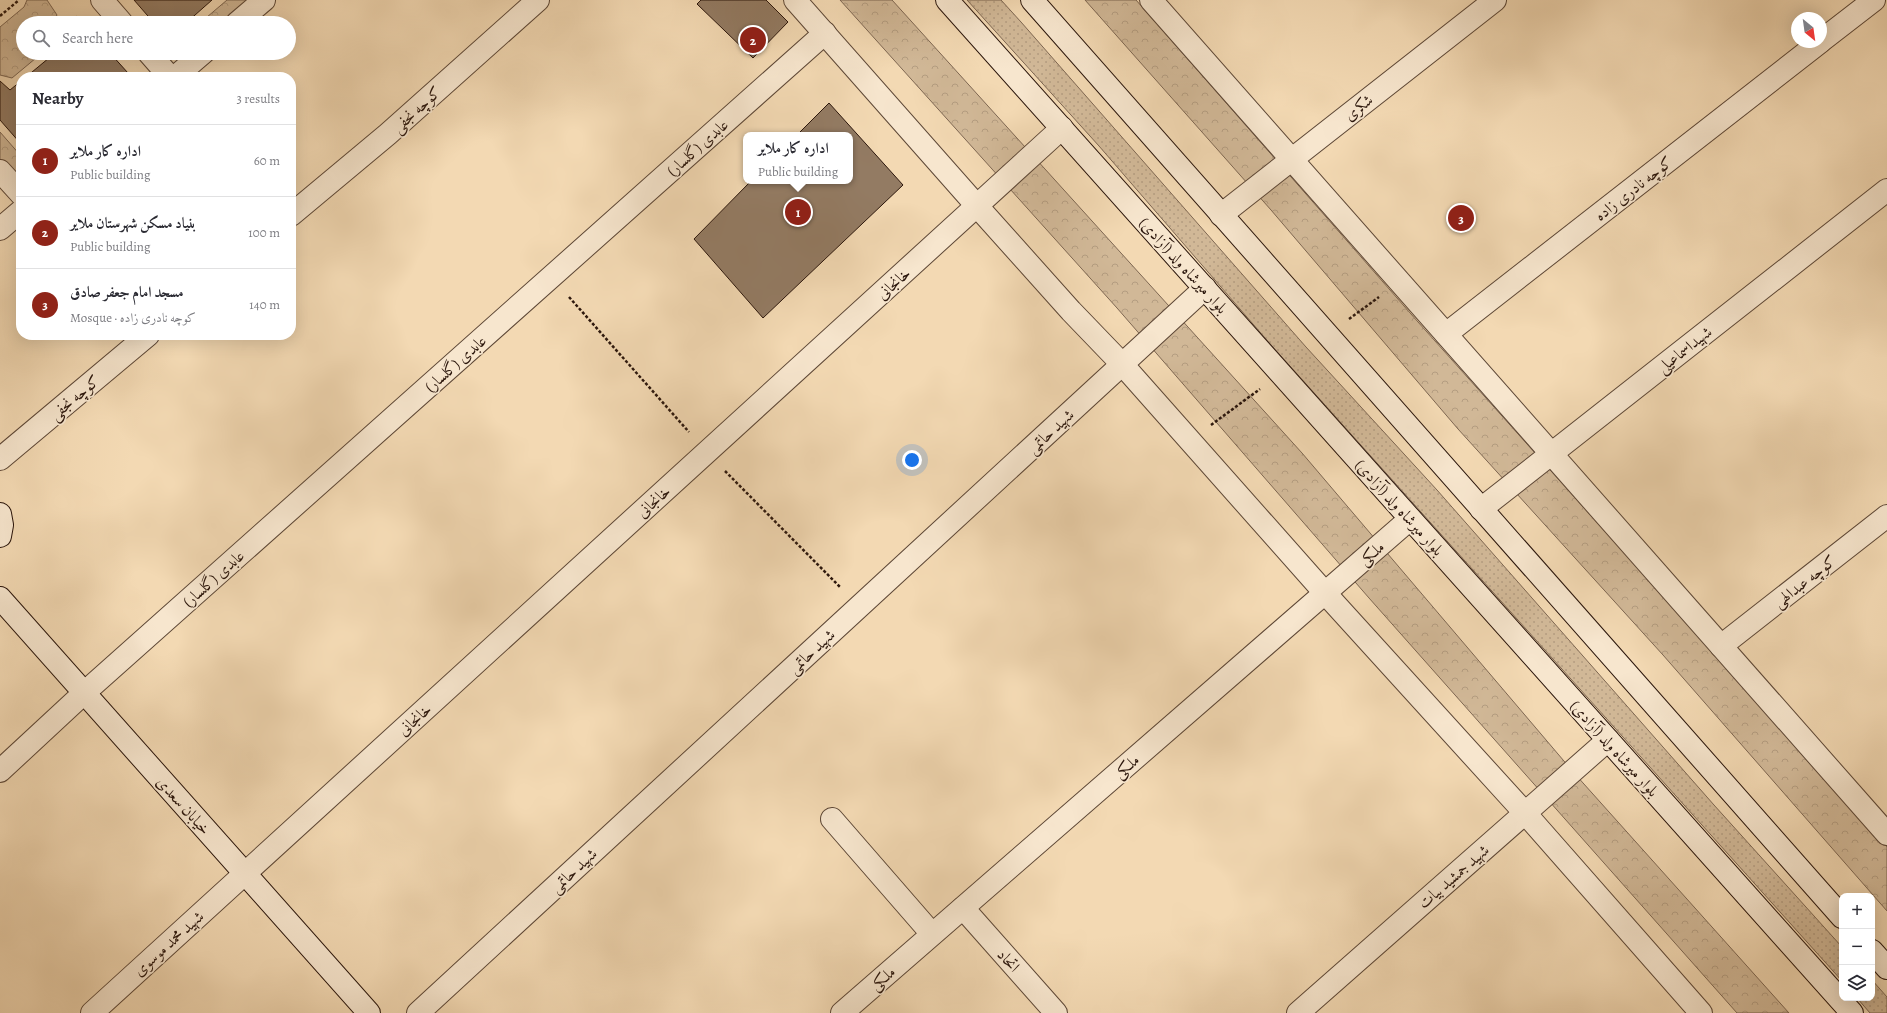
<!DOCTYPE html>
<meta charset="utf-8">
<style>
:root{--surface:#fff;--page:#f2f2f3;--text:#2b2b33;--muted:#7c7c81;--line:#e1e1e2;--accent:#8f2418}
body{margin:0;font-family:Alegreya,Amiri,serif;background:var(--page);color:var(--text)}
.controls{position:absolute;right:12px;bottom:12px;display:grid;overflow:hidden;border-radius:8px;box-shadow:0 4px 16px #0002}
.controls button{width:36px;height:36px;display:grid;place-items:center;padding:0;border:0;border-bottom:1px solid var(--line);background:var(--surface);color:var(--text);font:20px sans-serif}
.compass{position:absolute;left:1791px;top:12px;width:36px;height:36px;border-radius:50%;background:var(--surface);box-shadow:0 4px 16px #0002;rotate:151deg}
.you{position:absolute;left:912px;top:460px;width:14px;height:14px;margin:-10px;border:3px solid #fff;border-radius:50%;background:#1a73e8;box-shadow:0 0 0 6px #1a73e833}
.badge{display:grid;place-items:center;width:26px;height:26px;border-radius:50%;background:var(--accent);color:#fff;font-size:13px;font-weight:700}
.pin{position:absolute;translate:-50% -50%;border:2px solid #fff;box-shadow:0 1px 4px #0006}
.popup{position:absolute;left:743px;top:132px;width:110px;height:52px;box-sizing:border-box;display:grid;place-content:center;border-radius:8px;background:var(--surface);filter:drop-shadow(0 1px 3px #0005);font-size:13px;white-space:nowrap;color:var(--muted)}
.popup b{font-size:15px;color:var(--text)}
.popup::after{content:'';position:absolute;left:50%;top:100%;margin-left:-8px;border:8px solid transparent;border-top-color:var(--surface)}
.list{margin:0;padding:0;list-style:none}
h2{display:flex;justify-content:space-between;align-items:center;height:52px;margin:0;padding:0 16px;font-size:17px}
h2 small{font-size:13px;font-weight:400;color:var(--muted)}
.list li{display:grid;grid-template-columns:26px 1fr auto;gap:12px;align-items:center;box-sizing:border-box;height:72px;padding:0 16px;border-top:1px solid var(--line)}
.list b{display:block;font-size:15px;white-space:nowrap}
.list p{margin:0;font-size:13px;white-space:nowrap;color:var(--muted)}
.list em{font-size:13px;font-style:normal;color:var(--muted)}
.icon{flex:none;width:22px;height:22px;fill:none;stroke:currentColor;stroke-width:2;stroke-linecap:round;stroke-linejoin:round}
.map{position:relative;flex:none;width:1887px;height:1013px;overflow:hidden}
.search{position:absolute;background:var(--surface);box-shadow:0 4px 16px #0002;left:16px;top:16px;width:280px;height:44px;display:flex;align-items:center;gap:10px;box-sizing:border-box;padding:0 14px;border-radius:22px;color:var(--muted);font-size:15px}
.panel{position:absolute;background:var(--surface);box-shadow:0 4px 16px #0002;left:16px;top:72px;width:280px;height:268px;border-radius:16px}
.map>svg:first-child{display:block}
.grass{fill:url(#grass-dots);stroke:#7e6752}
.forest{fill:url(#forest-crowns);stroke:#7e6752}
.building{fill:#937b63;stroke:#2b160c}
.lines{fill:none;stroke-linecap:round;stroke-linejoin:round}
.street-casing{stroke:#5d4736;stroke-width:24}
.secondary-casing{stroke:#2b160c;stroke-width:24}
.path{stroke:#2b160c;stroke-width:2.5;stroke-dasharray:3 2;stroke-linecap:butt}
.street{stroke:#f7e6ce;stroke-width:22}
.secondary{stroke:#f7e6ce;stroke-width:22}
.labels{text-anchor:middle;stroke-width:3.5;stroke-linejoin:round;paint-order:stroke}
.street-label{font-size:16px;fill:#2b160c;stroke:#f7e6ce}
</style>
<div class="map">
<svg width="1887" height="1013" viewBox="0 0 1887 1013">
<defs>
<pattern id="grass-dots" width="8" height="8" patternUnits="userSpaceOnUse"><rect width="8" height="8" fill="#d1b897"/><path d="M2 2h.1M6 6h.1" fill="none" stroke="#b49d81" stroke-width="1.8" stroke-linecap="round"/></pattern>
<pattern id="forest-crowns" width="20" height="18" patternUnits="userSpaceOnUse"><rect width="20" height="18" fill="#d1b897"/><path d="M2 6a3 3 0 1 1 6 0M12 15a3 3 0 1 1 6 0" fill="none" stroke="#b49d81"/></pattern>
</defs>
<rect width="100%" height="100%" fill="#f3d9b3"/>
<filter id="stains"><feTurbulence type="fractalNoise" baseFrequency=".005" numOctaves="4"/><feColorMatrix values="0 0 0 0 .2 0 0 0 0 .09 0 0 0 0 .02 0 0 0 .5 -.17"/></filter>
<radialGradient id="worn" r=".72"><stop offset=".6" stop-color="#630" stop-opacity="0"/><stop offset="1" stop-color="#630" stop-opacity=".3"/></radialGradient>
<g class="grass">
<path d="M967,0h34l20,22 285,325 131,143 277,315 128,142v34l-570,-635 -173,-200z"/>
<path d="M1872,980l15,17v16h-17l-13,-15h15z"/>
</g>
<g class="forest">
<path d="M27,0h20l10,15 -5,8h-29v30h19l-30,25 -12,-3v-48l24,-20z"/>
<path d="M227,0h21l-27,23h-21z"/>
<path d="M840,0h52l410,453 273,321 214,239h-52l-368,-415 -252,-290z"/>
<path d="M1085,0h51l282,322 469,525v64l-224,-256 -205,-226 -187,-219z"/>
<path d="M0,132l21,24v30l-21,-23z"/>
</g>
<g class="building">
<path d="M134,0h78l-26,23h-32z"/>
<path d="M701,0h65l22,22 -35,36 -56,-54z"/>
<path d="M77,16l6,7h-14z"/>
<path d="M55,53h55l18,20 -4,4h-98z"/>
<path d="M0,81l10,9 11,-9v63l-21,-24z"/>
<path d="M829,103l74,82 -140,133 -69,-79 57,-58h99v-46h-53z"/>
</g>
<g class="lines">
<g class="street-casing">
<g id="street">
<path d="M102,0l20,23"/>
<path d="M795,0l182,206 94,105 51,53 203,229 200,220 176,200"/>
<path d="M1151,0l736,834"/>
<path d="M237,23l27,-23"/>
<path d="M1821,41l53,-41"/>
<path d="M149,53l21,24"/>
<path d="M175,77l28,-24"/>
<path d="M0,171l21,23"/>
<path d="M291,215l97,-81 150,-134"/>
<path d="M1221,215l274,-215"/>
<path d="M0,229l21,-18"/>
<path d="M1446,334l374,-292"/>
<path d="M0,459l148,-124"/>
<path d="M1481,509l406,-319"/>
<path d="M1721,646l166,-130"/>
<path d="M0,771l84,-78 741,-660"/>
<path d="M832,819l100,115"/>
<path d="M963,908l93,105"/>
<path d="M92,1013l970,-885"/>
<path d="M418,1013l787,-725"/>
<path d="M842,1013l568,-494"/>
<path d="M1298,1013l310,-273"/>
</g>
</g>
<g class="secondary-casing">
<g id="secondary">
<path d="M947,0l905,1013"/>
<path d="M1032,0l810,917"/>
<path d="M0,514l2,11 -2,11"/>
<path d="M0,598l369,415"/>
<path d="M1872,951l15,17"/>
</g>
</g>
<g class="path">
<path d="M0,16l19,-16"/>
<path d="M569,297l120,135"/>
<path d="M1349,319l30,-22"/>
<path d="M1211,425l49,-36"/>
<path d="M725,471l116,117"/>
</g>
<use href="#street" class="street"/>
<use href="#secondary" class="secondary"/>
</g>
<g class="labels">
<g class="street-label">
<text transform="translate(1358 107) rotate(-38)" y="6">شکری</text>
<text transform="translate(416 109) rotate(-42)" y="6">کوچه نجفی</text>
<text transform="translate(697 147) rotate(-42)" y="6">عابدی (گلسار)</text>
<text transform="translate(1633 188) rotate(-38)" y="6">کوچه نادری زاده</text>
<text transform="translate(1184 265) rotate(48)" y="6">بلوار میرشاه ولد (آزادی)</text>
<text transform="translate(893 283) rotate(-42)" y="6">خانجانی</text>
<text transform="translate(1684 349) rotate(-38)" y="6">شهیداسماعیلی</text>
<text transform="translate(455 363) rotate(-42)" y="6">عابدی (گلسار)</text>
<text transform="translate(74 397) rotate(-40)" y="6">کوچه نجفی</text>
<text transform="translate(1050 431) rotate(-43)" y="6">شهید حاتمی</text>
<text transform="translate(653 501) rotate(-42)" y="6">خانجانی</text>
<text transform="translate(1400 507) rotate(48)" y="6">بلوار میرشاه ولد (آزادی)</text>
<text transform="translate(1371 553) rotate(-41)" y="6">ملکی</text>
<text transform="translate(213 578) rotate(-42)" y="6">عابدی (گلسار)</text>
<text transform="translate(1804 581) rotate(-38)" y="6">کوچه عبدالهی</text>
<text transform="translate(811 651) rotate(-43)" y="6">شهید حاتمی</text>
<text transform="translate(414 719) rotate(-42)" y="6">خانجانی</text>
<text transform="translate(1615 748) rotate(48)" y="6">بلوار میرشاه ولد (آزادی)</text>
<text transform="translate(1126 766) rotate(-41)" y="6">ملکی</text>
<text transform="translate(184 805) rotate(48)" y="6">خیابان سعدی</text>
<text transform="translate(573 870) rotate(-43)" y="6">شهید حاتمی</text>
<text transform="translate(1453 876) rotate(-41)" y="6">شهید جمشید بیات</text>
<text transform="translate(168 943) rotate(-42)" y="6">شهید محمد موسوی</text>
<text transform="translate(1009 960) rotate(48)" y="6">اتحاد</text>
<text transform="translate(882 978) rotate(-41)" y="6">ملکی</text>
</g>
</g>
<rect width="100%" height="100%" filter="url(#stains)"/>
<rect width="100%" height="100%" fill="url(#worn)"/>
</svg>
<div class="controls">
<button>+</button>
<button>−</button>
<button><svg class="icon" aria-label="layers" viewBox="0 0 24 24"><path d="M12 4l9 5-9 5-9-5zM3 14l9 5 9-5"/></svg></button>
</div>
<svg class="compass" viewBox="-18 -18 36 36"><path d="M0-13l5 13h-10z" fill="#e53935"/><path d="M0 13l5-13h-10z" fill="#7c7c81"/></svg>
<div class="you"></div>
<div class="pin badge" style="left:798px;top:212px">1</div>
<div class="popup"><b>اداره کار ملایر</b>Public building</div>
<div class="pin badge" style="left:753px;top:40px">2</div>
<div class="pin badge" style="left:1461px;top:218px">3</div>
<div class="search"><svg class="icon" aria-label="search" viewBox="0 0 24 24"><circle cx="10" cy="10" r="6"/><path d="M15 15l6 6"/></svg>Search here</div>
<section class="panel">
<h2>Nearby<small>3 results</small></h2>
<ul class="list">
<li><span class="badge">1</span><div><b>اداره کار ملایر</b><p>Public building</p></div><em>60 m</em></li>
<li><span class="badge">2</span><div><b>بنیاد مسکن شهرستان ملایر</b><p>Public building</p></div><em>100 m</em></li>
<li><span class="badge">3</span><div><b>مسجد امام جعفر صادق</b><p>Mosque · کوچه نادری زاده</p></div><em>140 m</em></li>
</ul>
</section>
</div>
